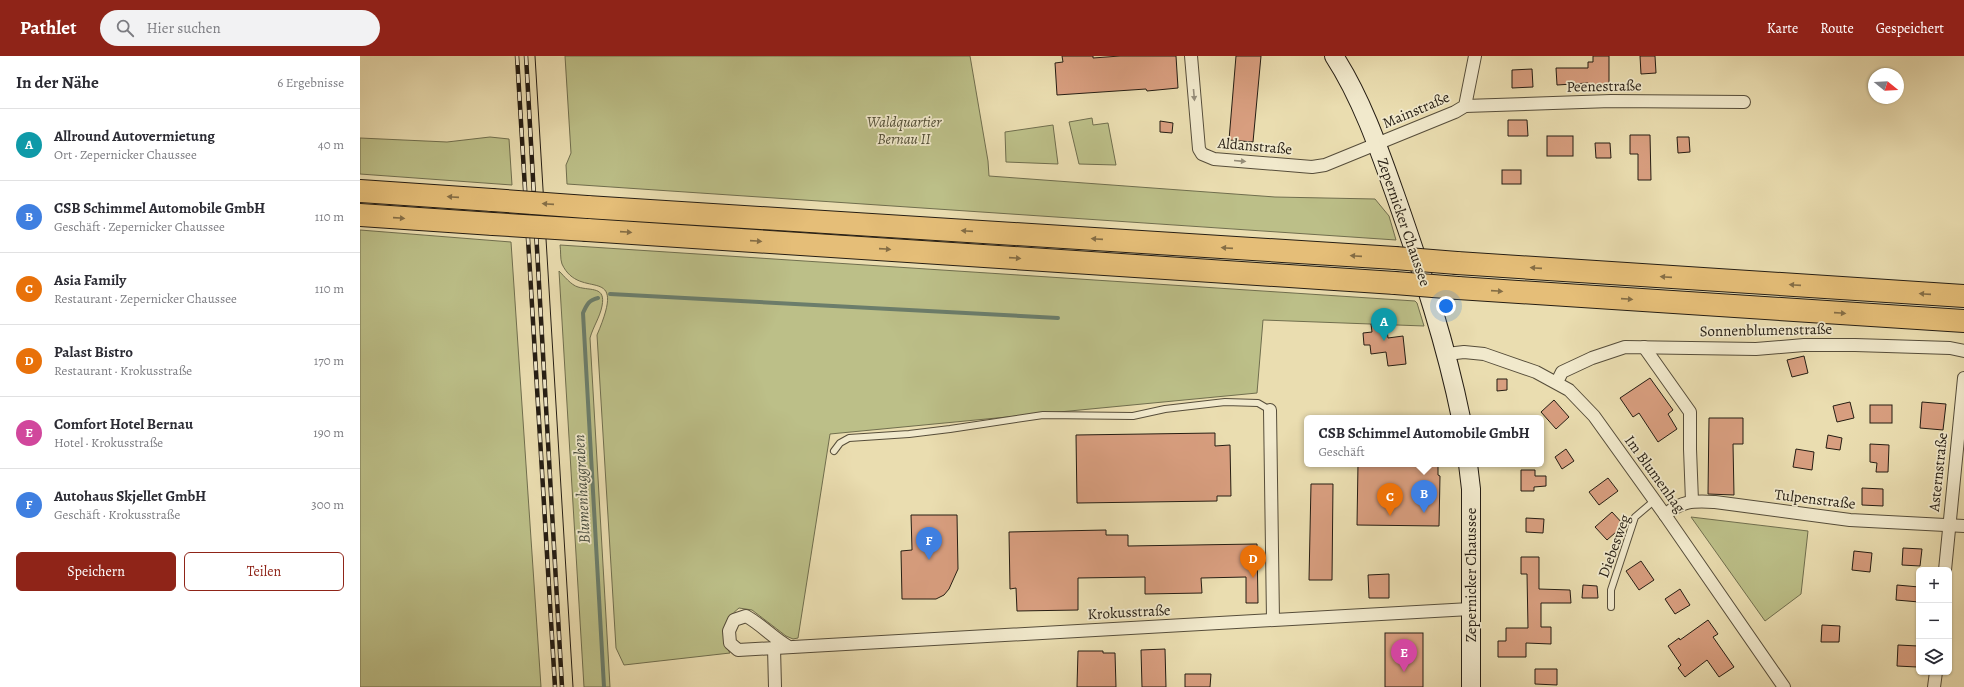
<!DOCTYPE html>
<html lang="de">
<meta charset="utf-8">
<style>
:root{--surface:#fff;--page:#f2f2f3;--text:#2b2b33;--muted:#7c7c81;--line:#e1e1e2;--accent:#8f2418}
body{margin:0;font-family:Alegreya,serif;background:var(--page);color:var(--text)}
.controls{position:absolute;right:12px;bottom:12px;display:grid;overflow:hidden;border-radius:6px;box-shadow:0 1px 3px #0004}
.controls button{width:36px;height:36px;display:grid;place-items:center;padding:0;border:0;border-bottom:1px solid var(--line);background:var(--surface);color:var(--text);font:20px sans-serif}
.compass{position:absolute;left:1508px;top:12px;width:36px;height:36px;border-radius:50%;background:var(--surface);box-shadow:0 1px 3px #0004;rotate:108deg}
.you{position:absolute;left:1086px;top:250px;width:14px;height:14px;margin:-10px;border:3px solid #fff;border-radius:50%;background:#1a73e8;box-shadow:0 0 0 6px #1a73e833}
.badge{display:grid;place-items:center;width:26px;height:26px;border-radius:50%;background:var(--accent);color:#fff;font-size:13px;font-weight:700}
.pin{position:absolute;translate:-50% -33px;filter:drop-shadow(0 1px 2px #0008)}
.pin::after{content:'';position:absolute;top:21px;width:14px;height:12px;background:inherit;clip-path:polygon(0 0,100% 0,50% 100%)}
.popup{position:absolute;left:944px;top:359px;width:240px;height:52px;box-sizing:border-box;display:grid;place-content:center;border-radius:6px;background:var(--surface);filter:drop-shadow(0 1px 3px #0005);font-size:13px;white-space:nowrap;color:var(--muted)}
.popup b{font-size:15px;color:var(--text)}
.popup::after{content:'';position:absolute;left:50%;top:100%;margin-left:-8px;border:8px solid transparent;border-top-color:var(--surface)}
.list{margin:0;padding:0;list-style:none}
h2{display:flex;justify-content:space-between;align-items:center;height:52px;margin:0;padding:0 16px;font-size:17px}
h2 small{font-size:13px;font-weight:400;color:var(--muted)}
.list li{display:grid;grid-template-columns:26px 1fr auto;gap:12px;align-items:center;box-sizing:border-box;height:72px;padding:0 16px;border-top:1px solid var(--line)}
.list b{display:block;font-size:15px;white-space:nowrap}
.list p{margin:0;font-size:13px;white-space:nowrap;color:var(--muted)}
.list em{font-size:13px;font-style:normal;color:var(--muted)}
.actions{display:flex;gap:8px;padding:12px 16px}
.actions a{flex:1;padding:9px 0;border:1px solid var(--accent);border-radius:6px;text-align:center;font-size:14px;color:var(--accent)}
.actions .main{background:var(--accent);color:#fff}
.icon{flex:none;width:22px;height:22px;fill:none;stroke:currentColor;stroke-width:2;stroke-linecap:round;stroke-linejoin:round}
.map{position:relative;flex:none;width:1604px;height:631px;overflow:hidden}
header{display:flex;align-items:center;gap:24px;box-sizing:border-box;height:56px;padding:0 20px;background:var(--accent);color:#fff}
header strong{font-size:19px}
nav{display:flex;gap:22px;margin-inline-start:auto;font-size:14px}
.search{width:280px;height:36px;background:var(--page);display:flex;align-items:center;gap:10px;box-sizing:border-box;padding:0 14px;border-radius:22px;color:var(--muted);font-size:15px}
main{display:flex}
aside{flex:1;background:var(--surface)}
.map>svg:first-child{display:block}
.green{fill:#bcbf88;stroke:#706e4e}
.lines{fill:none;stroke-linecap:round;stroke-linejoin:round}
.stream{stroke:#6b7d6b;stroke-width:4}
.building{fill:#d89e7f;stroke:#251d13}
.lane-casing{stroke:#564d3a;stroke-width:8}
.street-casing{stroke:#564d3a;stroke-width:14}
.secondary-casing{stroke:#251d13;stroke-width:20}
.highway-casing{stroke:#251d13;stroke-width:24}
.lane{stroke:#f1e9cc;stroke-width:6}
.street{stroke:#f1e9cc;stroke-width:12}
.secondary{stroke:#f1e9cc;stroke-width:18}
.highway{stroke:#e5be78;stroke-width:22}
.tram{stroke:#251d13;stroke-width:1}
.rail-casing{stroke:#251d13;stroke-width:4.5}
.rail{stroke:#f1e9cc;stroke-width:3;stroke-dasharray:9;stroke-linecap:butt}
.highway-bridge-casing{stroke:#251d13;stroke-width:24;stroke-linecap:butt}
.highway-bridge{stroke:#e5be78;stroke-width:22}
.oneway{fill:#958d79}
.oneway2{fill:#856e46}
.labels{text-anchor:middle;stroke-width:3.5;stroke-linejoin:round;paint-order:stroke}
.street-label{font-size:15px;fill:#251d13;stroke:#f1e9cc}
.park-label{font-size:15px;font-style:italic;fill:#524e36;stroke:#f1e9cc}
.water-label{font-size:16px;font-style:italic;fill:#484d3f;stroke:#f1e9cc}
</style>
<header>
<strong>Pathlet</strong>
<div class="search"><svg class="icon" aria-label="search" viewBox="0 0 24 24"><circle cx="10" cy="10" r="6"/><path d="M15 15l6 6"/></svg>Hier suchen</div>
<nav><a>Karte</a><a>Route</a><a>Gespeichert</a></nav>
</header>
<main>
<aside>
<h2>In der Nähe<small>6 Ergebnisse</small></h2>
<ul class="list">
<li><span class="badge" style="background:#0f9aa8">A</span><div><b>Allround Autovermietung</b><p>Ort · Zepernicker Chaussee</p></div><em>40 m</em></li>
<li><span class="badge" style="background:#3f7fe0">B</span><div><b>CSB Schimmel Automobile GmbH</b><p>Geschäft · Zepernicker Chaussee</p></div><em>110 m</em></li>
<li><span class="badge" style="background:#e8710a">C</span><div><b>Asia Family</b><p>Restaurant · Zepernicker Chaussee</p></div><em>110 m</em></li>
<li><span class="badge" style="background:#e8710a">D</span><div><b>Palast Bistro</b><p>Restaurant · Krokusstraße</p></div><em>170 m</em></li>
<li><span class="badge" style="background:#d1479c">E</span><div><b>Comfort Hotel Bernau</b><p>Hotel · Krokusstraße</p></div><em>190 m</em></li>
<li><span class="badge" style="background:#3f7fe0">F</span><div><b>Autohaus Skjellet GmbH</b><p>Geschäft · Krokusstraße</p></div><em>300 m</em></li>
</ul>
<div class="actions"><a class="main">Speichern</a><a>Teilen</a></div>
</aside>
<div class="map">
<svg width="1604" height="631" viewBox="0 0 1604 631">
<rect width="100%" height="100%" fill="#eaddb0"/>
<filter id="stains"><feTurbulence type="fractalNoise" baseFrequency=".005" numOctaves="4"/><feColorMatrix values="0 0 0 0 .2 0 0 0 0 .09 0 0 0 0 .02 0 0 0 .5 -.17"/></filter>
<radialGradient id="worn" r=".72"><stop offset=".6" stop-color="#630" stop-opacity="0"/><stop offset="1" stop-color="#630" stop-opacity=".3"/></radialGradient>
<g class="green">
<path d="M205,0h405l18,105 1,15 286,21 100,2 14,17 7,24 -829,-56 -1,-19 5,-12z"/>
<path d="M732,62l1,7 15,-2 8,42 -37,-1 -10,-42z"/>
<path d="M693,69l5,39 -52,-2 -1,-30z"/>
<path d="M130,81l19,2 3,46 -152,-11v-36l87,4z"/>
<path d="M0,174l151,12 30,445h-181z"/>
<path d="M200,189l855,56 2,2 7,23 -161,-6 -6,73 -427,41 -32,204 -5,1 -7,-3 -34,-26 -13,-2c-16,13 -21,26 -9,45l-106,12 -8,-17 -19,-313c32,-75 -17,-32 -35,-71 -2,-5 -1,-13 -2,-19z"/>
<path d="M199,215c5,5 12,14 19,16 13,4 28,-1 24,19 -2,11 -9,21 -12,32l20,349h-26z"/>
<path d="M1331,461l117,14 -7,63 -36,27z"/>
</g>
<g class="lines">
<g class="stream">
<path d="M250,238l448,24"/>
<path d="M238,242c-9,2 -11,6 -15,15l21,374"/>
</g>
</g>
<g class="building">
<path d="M702,0h31v2l27,-2h56l2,32 -31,3 -1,-2 -89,6 -2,-32 8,-1z"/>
<path d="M876,0h25l-8,86 -24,-2z"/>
<path d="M1233,0h16v29h-21v-2l-31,2 -1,-17h32v-6h5z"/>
<path d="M1280,0h15l1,17 -15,1z"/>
<path d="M1172,13l1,18 -21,1v-18z"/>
<path d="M1148,64h19l1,16h-20z"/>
<path d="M800,65l13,2 -1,10 -12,-1z"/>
<path d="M1270,79h20l1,45h-13v-26h-8z"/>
<rect x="1187" y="80" width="26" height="20"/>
<path d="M1317,81h12l1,15 -12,1z"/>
<path d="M1235,87h15l1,15h-15z"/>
<rect x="1142" y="114" width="19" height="14"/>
<path d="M1026,266l2,16 15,-2 3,28 -18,2 -2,-14 -15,2 -1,-9h-6l-1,-12 9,-1 -1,-8z"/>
<path d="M1444,300l4,17 -16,4 -5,-17z"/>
<path d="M1290,322l23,32 -5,4 9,15 -19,13 -19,-29 -6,4 -13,-19z"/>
<path d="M1137,323h10v11l-10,1z"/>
<path d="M1194,344l15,17 -13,12 -15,-17z"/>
<path d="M1490,346l4,16 -17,4 -4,-16z"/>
<path d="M1562,346l24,2 -3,26 -23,-2z"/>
<rect x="1510" y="349" width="22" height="18"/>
<path d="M1349,362h34v26h-10l1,51 -26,-1z"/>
<path d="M855,377v13l15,-1 1,51h-14v5l-140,2 -1,-68z"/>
<path d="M1468,379l14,3 -2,12 -14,-2z"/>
<path d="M1510,388l19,1 -1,27h-12l1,-9 -7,-1z"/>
<path d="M1206,393l8,12 -12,8 -7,-12z"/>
<path d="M1436,393l18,3 -2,18 -19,-3z"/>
<path d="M998,408h80v11l2,1 -1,50 -82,-1z"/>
<path d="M1161,414h14v6h11v10l-12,1v4h-13z"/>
<path d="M1248,422l10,13 -19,14 -10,-13z"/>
<path d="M951,428h22l-1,96h-23z"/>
<path d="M1502,432l21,1v17l-21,-1z"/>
<path d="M1252,456l12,13 -17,15 -12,-13z"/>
<path d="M551,459h46l1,54 -9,20 -5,6 -8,4h-34l-1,-48 11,-1z"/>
<path d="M1166,462l18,1 -1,14 -17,-1z"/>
<path d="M746,474v5h22v11l129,-2 1,59h-12v-26l-45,1 1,15 -57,1v-17l-67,1v32l-61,1 -1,-23 -6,1 -1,-57z"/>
<path d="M1543,492l19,1 -2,17 -18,-1z"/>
<path d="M1494,495l18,2 -2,19 -18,-2z"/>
<path d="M1161,501h18v32l31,1 1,13h-30v24h10v17l-25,-1v14h-28v-16h8v-13h22l-1,-54h-6z"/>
<path d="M1281,505l13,19 -15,10 -13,-19z"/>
<path d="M1029,518v24h-20l-1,-23z"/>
<path d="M1223,529l14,1 1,12h-16z"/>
<path d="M1537,529l22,2v15l-23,-2z"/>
<path d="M1320,533l10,16 -15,9 -10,-15z"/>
<path d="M1348,564l10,14 -5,3 21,30 -15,10 -12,-17 -22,17 -7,-9 3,-3 -13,-19 11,-8 1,2z"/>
<path d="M1462,569l18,1 -1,16h-18z"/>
<rect x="1025" y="577" width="38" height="54"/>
<path d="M1538,589l20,1 -1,21 -20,-1z"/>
<path d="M805,593l1,38h-24l-1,-37z"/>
<path d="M718,595h25v2h12l1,34h-39z"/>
<path d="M1175,613h22v16l-22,-1z"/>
<path d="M825,618h26l-1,13h-25z"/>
</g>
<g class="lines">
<g class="lane-casing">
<g id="lane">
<path d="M474,395l6,-8 9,-5 60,-4 41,-5 93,-14 90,1 32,-7 60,-7 33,1 12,7"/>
<path d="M1251,551v-17l24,-73 20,-17"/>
</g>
</g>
<g class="street-casing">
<g id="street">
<path d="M831,0l8,93 3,5 12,5 98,8 13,-2 130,-53 10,-6 10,-50"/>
<path d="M1105,50l146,-5 133,1"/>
<path d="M1284,291l46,65v37l2,52"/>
<path d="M1087,298l17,-2 20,2 52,18 33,18 25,26 71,99 119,172"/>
<path d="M1197,326l5,-10 30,-14 33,-11 131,2 48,-4h51l95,3 14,3"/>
<path d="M910,354l3,209"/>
<path d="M1305,459c17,-15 29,-14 50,-13l135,18 114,6"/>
<path d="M1585,514l19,-192"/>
<path d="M429,591c-16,-9 -27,-22 -43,-31l-12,4 -5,11 1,12 8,7 732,-41"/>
<path d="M414,592l1,39"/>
<path d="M1574,631l2,-15"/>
</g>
</g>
<g class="secondary-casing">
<g id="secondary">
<path d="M974,0c28,43 46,96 63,144 25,72 49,144 64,218"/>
<path d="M1108,408l3,25v198"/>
</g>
</g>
<g class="highway-casing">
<g id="highway">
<path d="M0,135l132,9"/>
<path d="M227,151l808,51"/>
<path d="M0,159l133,9"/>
<path d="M227,174l808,53"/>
<path d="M1097,207l507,33"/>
<path d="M1098,232l506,33"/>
</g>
</g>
<use href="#lane" class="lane"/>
<use href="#street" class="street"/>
<use href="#secondary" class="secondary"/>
<use href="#highway" class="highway"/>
<path class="tram" d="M175,0l38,631"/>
<g class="rail-casing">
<g id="rail">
<path d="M157,0l38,631"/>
<path d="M166,0l36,631"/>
</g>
</g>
<use href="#rail" class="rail"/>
<g class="highway-bridge-casing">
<g id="highway-bridge">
<path d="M132,144l95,7"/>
<path d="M133,168l94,6"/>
<path d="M1035,202l62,5"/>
<path d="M1035,227l63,5"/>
</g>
</g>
<use href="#highway-bridge" class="highway-bridge"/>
</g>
<defs><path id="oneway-solid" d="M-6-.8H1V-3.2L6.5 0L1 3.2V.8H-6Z"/></defs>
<g class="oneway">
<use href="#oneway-solid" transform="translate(834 39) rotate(85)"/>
<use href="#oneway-solid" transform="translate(880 105) rotate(5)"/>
</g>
<g class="oneway2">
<use href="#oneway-solid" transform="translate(93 141) rotate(-176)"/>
<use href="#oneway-solid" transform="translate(188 148) rotate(-176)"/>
<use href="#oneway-solid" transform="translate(39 162) rotate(4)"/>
<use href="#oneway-solid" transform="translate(607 175) rotate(-176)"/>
<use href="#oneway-solid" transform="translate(266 176) rotate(4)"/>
<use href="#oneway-solid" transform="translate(737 183) rotate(-176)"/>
<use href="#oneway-solid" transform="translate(396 185) rotate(4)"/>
<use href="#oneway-solid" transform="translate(867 192) rotate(-176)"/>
<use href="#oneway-solid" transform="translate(525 193) rotate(4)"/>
<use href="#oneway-solid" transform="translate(996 200) rotate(-176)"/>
<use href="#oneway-solid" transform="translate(655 202) rotate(4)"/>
<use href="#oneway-solid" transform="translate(1176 212) rotate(-176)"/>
<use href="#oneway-solid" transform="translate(1306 221) rotate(-176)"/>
<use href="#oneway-solid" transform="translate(1435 229) rotate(-176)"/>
<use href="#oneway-solid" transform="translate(1137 235) rotate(4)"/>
<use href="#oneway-solid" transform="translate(1565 238) rotate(-176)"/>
<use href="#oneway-solid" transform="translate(1267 243) rotate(4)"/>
<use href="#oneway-solid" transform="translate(1480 257) rotate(4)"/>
</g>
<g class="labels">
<g class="street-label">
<text transform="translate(1244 30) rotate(-1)" y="5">Peenestraße</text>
<text transform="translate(1056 54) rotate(-23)" y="5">Mainstraße</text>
<text transform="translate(895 90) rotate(5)" y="5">Aldanstraße</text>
<text transform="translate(1044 166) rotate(71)" y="5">Zepernicker Chaussee</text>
<text transform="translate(1406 274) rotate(-1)" y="5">Sonnenblumenstraße</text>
<text transform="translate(1578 416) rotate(-84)" y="5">Asternstraße</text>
<text transform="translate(1295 418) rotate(54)" y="5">Im Blumenhag</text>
<text transform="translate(1455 443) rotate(7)" y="5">Tulpenstraße</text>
<text transform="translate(1254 490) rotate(-70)" y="5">Diebesweg</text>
<text transform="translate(1111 519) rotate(-90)" y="5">Zepernicker Chaussee</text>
<text transform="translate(769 556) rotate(-3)" y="5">Krokusstraße</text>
</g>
<g class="park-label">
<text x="544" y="71">Waldquartier<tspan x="544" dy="17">Bernau II</tspan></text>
</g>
<g class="water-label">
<text transform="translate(221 433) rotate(-93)" y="6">Blumenhaggraben</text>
</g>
</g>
<rect width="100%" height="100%" filter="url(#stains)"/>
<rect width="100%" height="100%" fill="url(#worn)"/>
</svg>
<div class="controls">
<button>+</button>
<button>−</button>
<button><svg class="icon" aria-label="layers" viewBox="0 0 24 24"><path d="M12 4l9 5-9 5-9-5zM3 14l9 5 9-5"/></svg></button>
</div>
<svg class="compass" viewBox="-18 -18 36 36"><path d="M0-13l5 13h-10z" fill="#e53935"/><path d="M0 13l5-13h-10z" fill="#7c7c81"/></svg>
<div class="you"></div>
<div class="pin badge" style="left:1024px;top:285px;background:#0f9aa8">A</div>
<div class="pin badge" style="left:1064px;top:457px;background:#3f7fe0">B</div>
<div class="popup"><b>CSB Schimmel Automobile GmbH</b>Geschäft</div>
<div class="pin badge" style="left:1030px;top:460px;background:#e8710a">C</div>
<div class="pin badge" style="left:893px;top:522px;background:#e8710a">D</div>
<div class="pin badge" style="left:1044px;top:616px;background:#d1479c">E</div>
<div class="pin badge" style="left:569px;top:504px;background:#3f7fe0">F</div>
</div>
</main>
